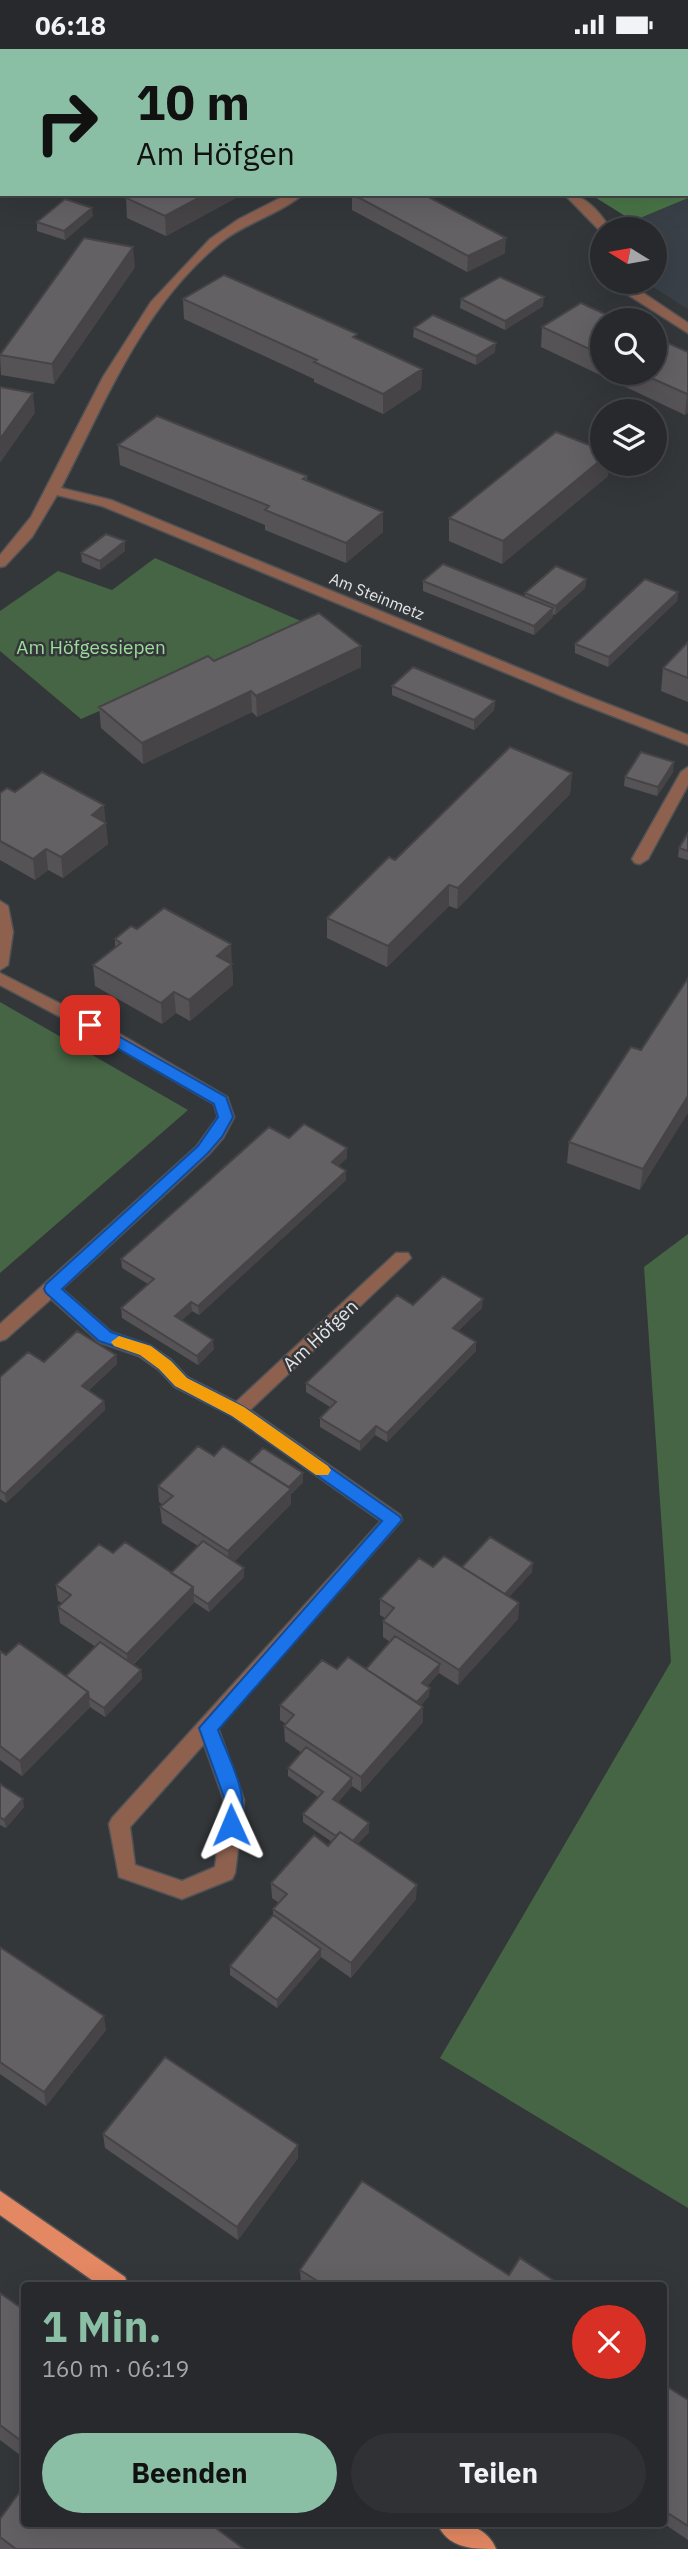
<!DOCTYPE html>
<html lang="de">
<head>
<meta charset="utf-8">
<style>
  :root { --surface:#27292c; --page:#2f3134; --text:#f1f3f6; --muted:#a4a6a9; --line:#434548; --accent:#8abfa5 }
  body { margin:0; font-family:"IBM Plex Sans",sans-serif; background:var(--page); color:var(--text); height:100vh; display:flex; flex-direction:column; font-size:26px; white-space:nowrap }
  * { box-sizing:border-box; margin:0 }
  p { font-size:23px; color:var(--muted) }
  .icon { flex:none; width:38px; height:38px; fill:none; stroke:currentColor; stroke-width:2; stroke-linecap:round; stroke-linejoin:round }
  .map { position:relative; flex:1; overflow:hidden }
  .drawer { position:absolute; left:21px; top:2233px; width:646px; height:245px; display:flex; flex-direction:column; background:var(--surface); border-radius:7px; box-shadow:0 7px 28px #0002,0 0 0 2px var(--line) }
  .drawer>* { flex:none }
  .banner { position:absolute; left:0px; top:0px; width:690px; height:147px; box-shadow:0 7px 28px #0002,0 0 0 2px var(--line); background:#8abfa5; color:#111; overflow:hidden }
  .needle { width:46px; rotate:281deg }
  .controls { position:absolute; left:590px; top:168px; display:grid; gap:14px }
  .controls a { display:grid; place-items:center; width:77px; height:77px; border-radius:50%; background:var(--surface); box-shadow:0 7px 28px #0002,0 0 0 2px var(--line); font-size:35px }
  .pin { position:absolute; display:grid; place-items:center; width:60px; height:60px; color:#fff; margin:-30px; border-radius:14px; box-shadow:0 4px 10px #0006 }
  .me { position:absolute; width:77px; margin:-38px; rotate:359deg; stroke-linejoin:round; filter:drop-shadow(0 0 5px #0008) }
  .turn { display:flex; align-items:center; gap:24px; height:147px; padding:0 21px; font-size:32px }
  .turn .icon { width:91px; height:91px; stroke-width:2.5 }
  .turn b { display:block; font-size:49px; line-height:60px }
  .round { display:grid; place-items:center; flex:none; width:74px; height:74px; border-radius:37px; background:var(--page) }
  .head { display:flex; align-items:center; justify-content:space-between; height:119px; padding:0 21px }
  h1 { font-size:42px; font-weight:700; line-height:52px; color:var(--accent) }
  .button { display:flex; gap:14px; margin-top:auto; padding:14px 21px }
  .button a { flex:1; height:80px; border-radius:42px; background:var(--accent); color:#111; font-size:28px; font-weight:700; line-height:80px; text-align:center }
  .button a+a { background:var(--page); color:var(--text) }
  .status { display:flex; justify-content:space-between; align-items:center; height:49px; padding:0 35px; background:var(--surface); direction:ltr }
  .status svg { height:19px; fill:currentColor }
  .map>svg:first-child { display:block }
</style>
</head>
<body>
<div class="status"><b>06:18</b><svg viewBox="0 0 49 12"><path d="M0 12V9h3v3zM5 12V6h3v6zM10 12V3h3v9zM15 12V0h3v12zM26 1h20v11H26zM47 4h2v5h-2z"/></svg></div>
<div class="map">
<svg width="688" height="2500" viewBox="0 0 688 2500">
  <rect width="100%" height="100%" fill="#34373a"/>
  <path fill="#394048" d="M688 149V260L645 233H654V180H634L633 172Z"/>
  <path fill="#456544" d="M155 509 303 573 81 670 0 602V562L58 522 112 541Z
    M0 953 188 1061 0 1224Z
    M688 1185V2159L440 2009 671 1613 644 1218Z"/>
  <path fill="#4a7548" d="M355 0H688V149L633 172 590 145H688V2Z"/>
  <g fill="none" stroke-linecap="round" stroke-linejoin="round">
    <g stroke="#505356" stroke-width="3">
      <path id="minor" d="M395 0H406L407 2H396Z
        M288 145H303C280 165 245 174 220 194 142 258 106 352 61 439L111 451 584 646 688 686V696L574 652 102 457 57 446 32 488 5 517 0 518V506L31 468 103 328 151 253 210 190 239 170Z
        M564 145C586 145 599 163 611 180L601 183Z
        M615 233H627L688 274V284L619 240Z
        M688 718V736L648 810 640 815 635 814 632 810 681 723Z
        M0 852 8 857 13 883 8 916 0 921Z
        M0 924 118 984 227 1048 234 1068 223 1089 209 1105 62 1240 111 1283 151 1297 171 1311 187 1328 236 1353 396 1204H408L411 1209 250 1361 400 1466 402 1471 218 1679 244 1751 235 1824 232 1830 182 1850 119 1828 109 1775 112 1769 381 1472 232 1367 175 1338 159 1321 139 1307 99 1293 51 1250 6 1290 0 1292V1275L197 1097 218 1068 214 1055 106 992 0 936ZM204 1695 224 1751 215 1818 182 1832 135 1816 130 1778Z"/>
    </g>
    <g stroke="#505356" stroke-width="3">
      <path id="major" d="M0 2142 125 2228 128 2236H99L0 2166Z
        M437 2474C461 2474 486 2475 496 2500 473 2500 448 2500 437 2474Z"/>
    </g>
    <use href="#minor" fill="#8e614f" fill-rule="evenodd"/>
    <use href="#major" fill="#e38862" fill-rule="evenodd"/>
  </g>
  <path fill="#565356" d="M0 0 2 2V36L0 35Z
    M225 0H296V2H227Z
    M133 145H243L166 187 127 169 126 149Z
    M352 145 505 204 467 223 352 161Z
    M93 167 65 191 37 182V173Z
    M135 218 54 335 1 326 0 305Z
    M183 250 357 290 422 320 421 340 383 365 314 333V330L184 270Z
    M461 250 543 257 505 281 460 259Z
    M602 271V324H654L688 303V363L685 366 541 298 542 278Z
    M414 279 495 303 476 316 413 288Z
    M118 396 307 427V432L383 463V483L346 514 265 481V476L120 416Z
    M608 427 502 515 449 492V469Z
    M125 492V502L100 521 82 513 81 504Z
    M586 530 585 539 555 566 553 565 552 569 534 586 423 542V532L525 548V544Z
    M678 543 677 552 608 618 575 604V595Z
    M688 593V653L661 642 663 619Z
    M214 612 361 618 257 668 252 663 143 715 101 679 99 658Z
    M392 637 495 652 494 661 474 681 392 646Z
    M673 723 657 747 624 737 625 728Z
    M572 724 570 745 457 860 449 857 387 918 327 889V869L395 811Z
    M15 743 105 773 108 795 63 829 48 821 35 831 0 811V744Z
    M688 784V811L678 808 679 799Z
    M137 880 232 916 233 936 190 972 176 964 162 975 95 937 93 916 115 898V890Z
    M688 929 640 1141 567 1114 569 1093 641 1001Z
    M289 1089 347 1099V1109L338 1117 346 1131 199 1266 192 1262 182 1271 214 1300 198 1316 122 1269 121 1259 148 1235 122 1219 121 1210Z
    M413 1256 482 1259 458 1282 476 1293V1302L387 1393 375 1386 360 1402 320 1378V1369L330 1358 306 1343V1334Z
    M116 1306 117 1315 88 1342 104 1352 105 1361 6 1454 0 1450V1328L44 1313Z
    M214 1407 303 1424V1433L291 1445V1455L234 1513 244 1528 209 1563 194 1553 133 1616 141 1621 142 1630 105 1668 90 1658 22 1727 0 1711V1602L6 1606 66 1627 96 1598 60 1574 58 1558 62 1554 58 1552 56 1536 113 1504 171 1524 198 1497 162 1474 160 1458 163 1456 159 1453 158 1437Z
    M433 1518 532 1523 509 1548 519 1554 518 1570 458 1636 439 1624 427 1637 429 1647 421 1656 423 1658V1673L361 1743 352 1737 338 1753 369 1774V1783L357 1795 416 1850 351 1929 321 1908 277 1959 230 1926V1917L273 1866V1860L279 1854 272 1849 271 1834 328 1797 332 1793 303 1773V1765L318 1748 288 1727V1719L302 1704 285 1692 284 1677 286 1675 280 1671V1656L337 1620H366L390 1593 383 1588V1572L385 1569 380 1566V1550Z
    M0 1735 24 1758 6 1779 0 1776Z
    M0 1898 106 1981 46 2057 0 2025Z
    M103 2085 298 2109 238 2191 105 2099Z
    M300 2221 509 2226 555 2236H305L301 2234Z
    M0 2244 24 2261V2409L0 2391Z
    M663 2335 688 2351V2491L663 2474Z
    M0 2470 244 2500H0Z"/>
  <path fill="#464446" d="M250 0H296V2H247Z
    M206 145H243L166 187 165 167Z
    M92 159 93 167 65 191 64 182Z
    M506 189 505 204 467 223 468 207Z
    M133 198 135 218 54 335 52 315Z
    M544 248 543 257 505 281V272Z
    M496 294 495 303 476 316V307Z
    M422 320 421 340 383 365V345Z
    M33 344 35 364 0 414V390Z
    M688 344V363L685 366 687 345Z
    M602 410V415H609L608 427 502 515 503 492Z
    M383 463V483L346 514V494Z
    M125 492V502L100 521V512Z
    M586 530 585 539 555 566 556 557Z
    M678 543 677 552 608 618 609 608Z
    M553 559 552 569 534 586V577Z
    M361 597V618L257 668 256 647Z
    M251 642 252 663 143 715 142 694Z
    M495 652 494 661 474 681V671Z
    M674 713 673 723 657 747 658 738Z
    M572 724 570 745 457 860 458 839Z
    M104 756 108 795 63 829 61 808 92 766Z
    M46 800 48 821 35 831 33 810Z
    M449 836V857L387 918 388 897Z
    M231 895 233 936 190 972 189 951 217 907Z
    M174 943 176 964 162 975 161 954Z
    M688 1047V1064L640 1141 643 1120Z
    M347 1099V1109L332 1123V1113Z
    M346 1122V1131L199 1266 198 1257Z
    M483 1250 482 1259 452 1288 453 1279Z
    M191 1253 192 1262 176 1277 175 1267Z
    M213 1291 214 1300 198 1316 197 1307Z
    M476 1293V1302L387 1393V1384Z
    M116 1306 117 1315 83 1346 82 1337Z
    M104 1352 105 1361 6 1454 5 1445Z
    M376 1377 375 1386 360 1402V1393Z
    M303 1424V1433L291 1445V1455L229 1518 228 1502Z
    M533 1514 532 1523 500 1558 501 1550Z
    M244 1519V1528L209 1563 208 1555Z
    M193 1538 194 1554 128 1620 127 1605Z
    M519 1554 518 1570 458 1636 459 1621Z
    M440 1615 439 1624 422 1643V1634Z
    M141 1621 142 1630 105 1668 104 1659Z
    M430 1639 429 1647 413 1666V1658Z
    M88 1643 90 1658 22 1727 20 1712Z
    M423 1658V1673L361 1743V1728Z
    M352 1729V1737L333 1759V1750Z
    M23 1750 24 1758 6 1779 4 1771Z
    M369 1774V1783L349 1805 350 1796Z
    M417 1836 416 1850 351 1929V1914Z
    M321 1900V1908L277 1959V1951Z
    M104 1967 106 1981 46 2057 44 2043Z
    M298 2096V2109L238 2191 237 2178Z"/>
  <path fill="#646164" stroke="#464446" stroke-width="2" d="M0 0H48L51 2H2V18L0 17Z
    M133 145H206L165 167 126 149Z
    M352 145H423L506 189 468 207Z
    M65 150 92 159 64 182 37 173Z
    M84 189 133 198 52 315 0 306Z
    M224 226 357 285 353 288 422 320 383 345 314 313 317 311 183 250Z
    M500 228 544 248 505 272 461 250Z
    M581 254 618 271H602V306L542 278Z
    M433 266 496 294 476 307 414 279Z
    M654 288 688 303V344L687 345 640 324H654Z
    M0 338 33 344 0 390Z
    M157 367 307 427 303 430 383 463 346 494 265 461 269 457 118 396Z
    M556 383 602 401V410L503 492 449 469Z
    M106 485 125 492 100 512 81 504Z
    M443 515 553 559 534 577 423 532Z
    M556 517 586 530 556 557 525 544Z
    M645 530 678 543 609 608 575 595Z
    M319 564 361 597 256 647 251 642 142 694 99 658 208 607 214 612Z
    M688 593V629L663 619Z
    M413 618 495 652 474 671 392 637Z
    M510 698 572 724 458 839 449 836 388 897 327 869 389 808 395 811Z
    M641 703 674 713 658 738 625 728Z
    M42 723 104 756 92 766 106 774 61 808 46 800 33 810 0 792V744L7 739 15 743Z
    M688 784V802L679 799Z
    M164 859 231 895 217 907 232 915 189 951 174 943 161 954 93 916 121 894 115 890 131 877 137 880Z
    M688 929V1047L643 1120 569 1093 631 998 641 1001Z
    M304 1075 347 1099 332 1113 346 1122 198 1257 191 1253 175 1267 213 1291 197 1307 121 1259 154 1230 121 1210 269 1078 289 1089Z
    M443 1227 483 1250 453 1279 476 1293 387 1384 376 1377 360 1393 320 1369 336 1353 306 1334 397 1246 413 1256Z
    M77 1282 116 1306 82 1337 104 1352 5 1445 0 1441V1328L28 1303 44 1313Z
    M198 1397 214 1407 223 1397 291 1440 228 1502 160 1458 173 1447 158 1437Z
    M263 1399 303 1424 289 1438 249 1413Z
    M490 1488 533 1514 505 1545 462 1518Z
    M203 1492 244 1519 208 1555 193 1545V1538L171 1524Z
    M125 1493 193 1538 127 1605 58 1558 71 1546 56 1536 99 1495 113 1504Z
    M444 1507 519 1554 459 1621 383 1572 394 1559 380 1550 419 1509 433 1518Z
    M395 1587 440 1615 422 1634 430 1639 417 1653 366 1620Z
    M100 1593 141 1621 104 1659 89 1649 88 1643 66 1627Z
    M19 1594 88 1643 20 1712 0 1697V1602L6 1606Z
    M348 1608 423 1658 361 1728 284 1677 294 1666 280 1656 322 1611 337 1620Z
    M306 1698 352 1729 333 1750 369 1774 353 1792 340 1783 336 1787 303 1765 323 1743 288 1719Z
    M0 1735 23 1750 4 1771 0 1768Z
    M340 1783 417 1836 351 1914 273 1860 287 1845 271 1834 314 1786 328 1797Z
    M273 1866 321 1900 277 1951 230 1917Z
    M0 1898 104 1967 44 2043 0 2013Z
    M165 2008 298 2096 237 2178 103 2085Z
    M362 2132 509 2226 520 2209 556 2233 554 2236H324L300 2221Z
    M0 2244 24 2261V2394L0 2376Z
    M663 2335 688 2351V2477L663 2461Z
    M24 2437V2474H209L244 2500H16L0 2488V2470Z"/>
  <path fill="#1a73e8" stroke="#114b97" stroke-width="2" d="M90 971 226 1048 233 1068 222 1088 208 1104 62 1240 111 1283 151 1297 171 1312 187 1329 244 1358 399 1467 402 1471 218 1681C229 1711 253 1750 238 1781L231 1784 225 1781 222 1776 225 1751 199 1679 382 1472 232 1367 175 1337 159 1320 140 1306 99 1292 46 1244 44 1240 46 1235 198 1097 218 1068 214 1055 84 980 82 976 84 973Z"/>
  <path fill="#f59e0b" d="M119 1287 151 1297 171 1312 187 1329 244 1358 328 1417 331 1421 328 1426H316L232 1367 175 1337 159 1320 140 1306 114 1297 111 1293Z"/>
  <g text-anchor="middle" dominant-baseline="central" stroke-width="5" stroke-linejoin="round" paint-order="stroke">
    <g font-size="16" fill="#e3e4e6" stroke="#34373a">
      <text transform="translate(377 547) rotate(22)">Am Steinmetz</text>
    </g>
    <g font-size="19" fill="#9cdd99" stroke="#34373a">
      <text x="91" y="598">Am Höfgessiepen</text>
    </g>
    <g font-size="19" fill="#e3e4e6" stroke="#34373a">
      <text transform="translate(320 1286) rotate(-43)">Am Höfgen</text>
    </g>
  </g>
</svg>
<div class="controls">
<a><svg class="needle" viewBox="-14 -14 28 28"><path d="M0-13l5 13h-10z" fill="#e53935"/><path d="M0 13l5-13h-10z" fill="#a4a6a9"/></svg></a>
<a><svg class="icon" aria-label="search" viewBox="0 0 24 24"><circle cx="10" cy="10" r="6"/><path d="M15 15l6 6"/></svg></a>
<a><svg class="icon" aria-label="layers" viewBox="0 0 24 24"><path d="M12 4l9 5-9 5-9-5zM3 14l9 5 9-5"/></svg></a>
</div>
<div class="pin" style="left:90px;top:976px;background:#d93025"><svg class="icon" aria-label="arrive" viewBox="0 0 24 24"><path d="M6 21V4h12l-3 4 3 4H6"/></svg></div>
<svg class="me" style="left:231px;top:1776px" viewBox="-20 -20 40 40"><path d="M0-17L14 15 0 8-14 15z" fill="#1a73e8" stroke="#fff" stroke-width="4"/></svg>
<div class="banner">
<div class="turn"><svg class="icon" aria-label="right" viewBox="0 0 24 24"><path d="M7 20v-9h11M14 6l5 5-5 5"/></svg><div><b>10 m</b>Am Höfgen</div></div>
</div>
<section class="drawer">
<div class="head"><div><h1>1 Min.</h1><p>160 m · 06:19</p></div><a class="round" style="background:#d93025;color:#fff"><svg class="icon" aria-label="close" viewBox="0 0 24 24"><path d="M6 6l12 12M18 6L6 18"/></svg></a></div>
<div class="button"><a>Beenden</a><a>Teilen</a></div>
</section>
</div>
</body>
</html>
